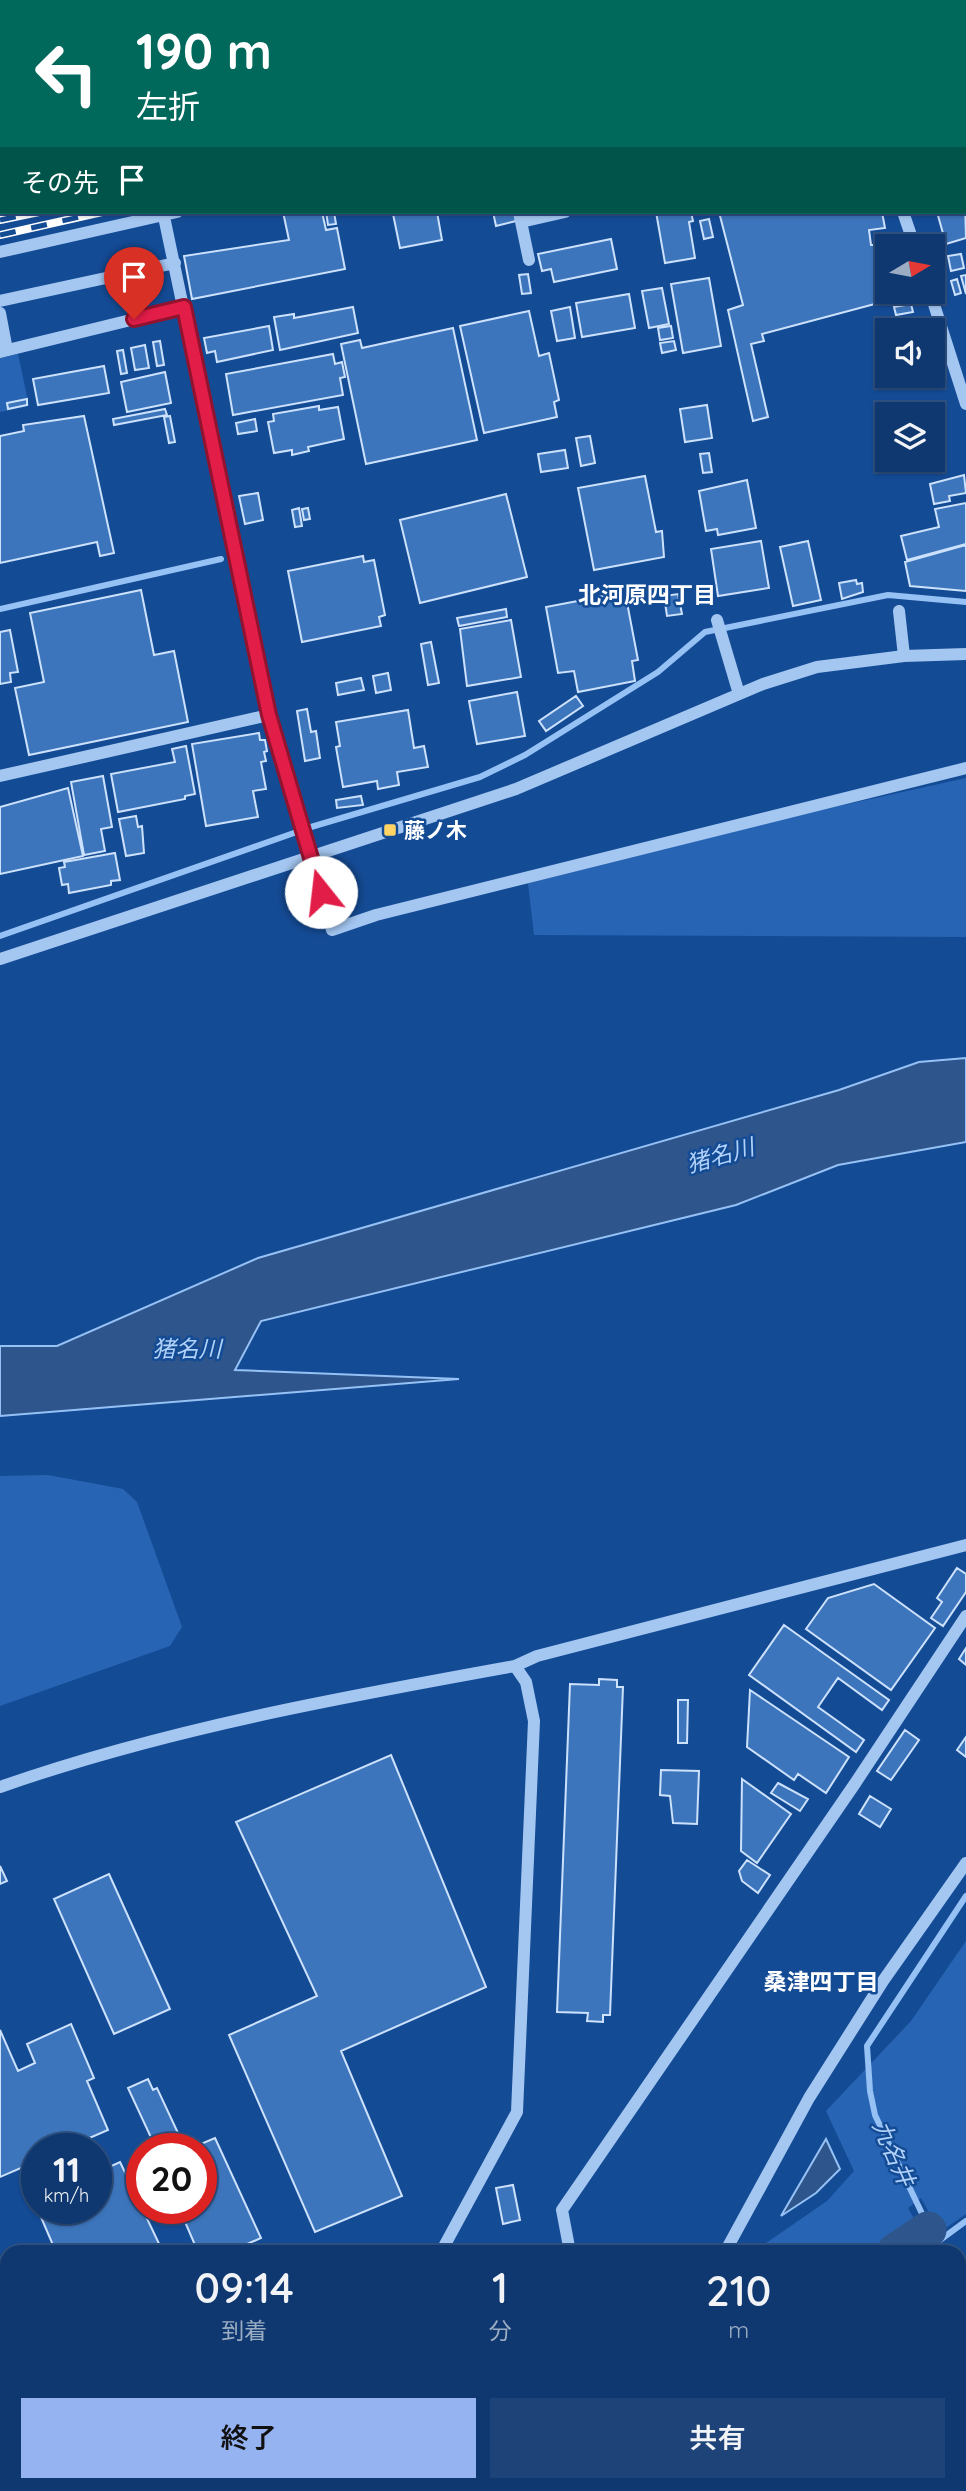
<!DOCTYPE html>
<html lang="ja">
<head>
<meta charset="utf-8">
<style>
  :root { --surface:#0f3870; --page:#1d4378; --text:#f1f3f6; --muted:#9bacc3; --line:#2f5283; --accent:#95b2f1 }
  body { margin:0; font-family:Quicksand,"Noto Sans JP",sans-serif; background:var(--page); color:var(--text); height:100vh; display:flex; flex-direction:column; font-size:26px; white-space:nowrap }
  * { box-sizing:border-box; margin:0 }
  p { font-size:23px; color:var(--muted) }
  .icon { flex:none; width:38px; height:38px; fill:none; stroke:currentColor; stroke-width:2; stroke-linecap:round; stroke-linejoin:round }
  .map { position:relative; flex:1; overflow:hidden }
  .details { position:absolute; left:0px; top:2245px; width:966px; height:247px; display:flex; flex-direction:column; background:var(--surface); border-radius:21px 21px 0 0; box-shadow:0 2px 5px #0004,0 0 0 2px var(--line) }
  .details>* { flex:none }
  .guide { position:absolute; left:0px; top:0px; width:966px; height:214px; box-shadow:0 2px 5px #0004,0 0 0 2px var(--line); background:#00695c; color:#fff; overflow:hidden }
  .needle { width:46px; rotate:80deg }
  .controls { position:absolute; left:875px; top:234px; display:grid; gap:14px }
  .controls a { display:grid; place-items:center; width:70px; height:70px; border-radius:0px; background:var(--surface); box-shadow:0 2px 5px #0004,0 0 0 2px var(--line); font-size:35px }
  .speed { position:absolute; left:21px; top:2133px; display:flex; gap:14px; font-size:35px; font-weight:700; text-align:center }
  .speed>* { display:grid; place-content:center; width:91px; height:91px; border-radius:50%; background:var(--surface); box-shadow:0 2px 5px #0004,0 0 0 2px var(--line); line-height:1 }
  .speed small { font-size:18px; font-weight:400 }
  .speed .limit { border:10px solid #d22; background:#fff; color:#111 }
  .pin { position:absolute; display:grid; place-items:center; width:60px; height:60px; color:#fff; margin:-72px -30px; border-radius:50% 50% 50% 0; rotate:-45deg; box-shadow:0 0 7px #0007 }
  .pin .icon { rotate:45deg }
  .me { position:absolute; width:77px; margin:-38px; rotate:344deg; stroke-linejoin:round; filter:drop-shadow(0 0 5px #0008) }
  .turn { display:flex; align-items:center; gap:24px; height:147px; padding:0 21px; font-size:32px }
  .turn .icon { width:91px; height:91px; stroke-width:2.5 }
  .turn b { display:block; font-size:49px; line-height:60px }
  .then { display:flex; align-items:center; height:66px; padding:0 21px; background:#0003; gap:14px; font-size:26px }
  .eta { display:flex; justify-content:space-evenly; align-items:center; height:119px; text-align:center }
  .eta b { font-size:42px; font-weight:600; line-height:49px }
  .action { display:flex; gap:14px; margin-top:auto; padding:14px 21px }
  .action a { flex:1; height:80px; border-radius:0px; background:var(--accent); color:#111; font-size:28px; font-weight:600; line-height:80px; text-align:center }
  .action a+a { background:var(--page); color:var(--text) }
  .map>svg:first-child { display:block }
</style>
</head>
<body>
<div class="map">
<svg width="966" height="2491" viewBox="0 0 966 2491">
  <rect width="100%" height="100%" fill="#144b95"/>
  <path fill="#2765b4" d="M18 354 29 406 0 412V358Z
    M966 778V937L534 935 527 875Z
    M48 1475 123 1489 137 1502 182 1627 170 1646 0 1706V1476Z
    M966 1941V2214L940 2232 921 2198 908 2208 919 2228 881 2252H753L827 2201 854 2171 826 2111 911 2021Z"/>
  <path fill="#2e568c" stroke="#96c1f5" stroke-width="2" d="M966 1058V1142L838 1165 736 1205 261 1321 235 1370 459 1379 0 1416V1346H57L258 1258 839 1090 919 1062Z
    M826 2139 840 2169 816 2193 781 2216Z"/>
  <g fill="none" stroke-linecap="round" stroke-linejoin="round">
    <path stroke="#96c1f5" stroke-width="6" d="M878 2 883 0
      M0 609 221 559
      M0 936 311 827 480 777 525 755 658 672 705 632 888 595 966 602
      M966 1896 867 2046 870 2091 875 2115 936 2243 966 2221
      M924 2252 936 2243
      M446 2491 450 2485
      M604 2491 610 2485"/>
    <path stroke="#2e568c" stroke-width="37" d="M895 2252 928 2230
      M574 2491 578 2485"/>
  </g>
  <path fill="#3d75bc" stroke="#cce1fc" stroke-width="2" d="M964 91H966V139L964 134Z
    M964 164 966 238 946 244 937 212H964Z
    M283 212H322L326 230 337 228 345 269 192 299 184 256 289 240Z
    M326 212H334L336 224 328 225Z
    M403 212H437L442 240 400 248 393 214Z
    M493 212H514L516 221 496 226Z
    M656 212H691L693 221 689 222 695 258 665 263Z
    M719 212H882L885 228 869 230 871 245H878L882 266H887V292H900L901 297 762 334 764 341 751 344 768 417 753 421 728 310 743 305Z
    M709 219 713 237 704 239 700 221Z
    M611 239 617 269 554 282 551 269 542 271 538 254Z
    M961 254 964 268 951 271 948 256Z
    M528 274 531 293 522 294 519 275Z
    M966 275V294L961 276Z
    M709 278 721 346 683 353 671 284Z
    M957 279 961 293 955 295 951 281Z
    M662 288 669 324 649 328 642 291Z
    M629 294 635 328 582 337 576 303Z
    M911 304 913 312 896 315 894 307Z
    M353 307 358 333 280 350 274 317 294 314V318Z
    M570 307 575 338 557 341 551 311Z
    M529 311 539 356 549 353 559 400 554 402 557 417 484 433 460 326Z
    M269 326 273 350 217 362 215 351 207 353 204 338Z
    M671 326 673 338 660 340 658 328Z
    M453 328 477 440 366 464 341 344 360 340 362 348Z
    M160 341 164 365 157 366 153 342Z
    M674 341 676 350 662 353 660 343Z
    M145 345 149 368 135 370 131 348Z
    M123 350 127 373 121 374 117 351Z
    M333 354 335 364 342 362 345 377 340 378 343 395 233 415 226 374Z
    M104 366 109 393 38 405 33 379Z
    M165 372 171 403 127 412 121 382Z
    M27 399V405L8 409 7 403Z
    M707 405 712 438 685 442 680 409Z
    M319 406V410L338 407 344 439 308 447 309 451 292 455V450L274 453 268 422 274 421 273 414Z
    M165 409 167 415 114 425 113 419Z
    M84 416 114 553 100 556 97 542 0 563V436L24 431 23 425Z
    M170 416 175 442 169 443 164 417Z
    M255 419 257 431 238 434 236 423Z
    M590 436 595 463 581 466 576 438Z
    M565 450 568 468 541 472 538 454Z
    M709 453 712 472 703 473 700 454Z
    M964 475 966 493 949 496 950 501 934 504 930 484Z
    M645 476 656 532 662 531 664 557 594 570 578 488Z
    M747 480 756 528 718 535 717 529 706 531 699 491Z
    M258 493 263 520 245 524 239 496Z
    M506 494 527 577 420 603 400 520Z
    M966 503V544L907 560 901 536 939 527 935 509Z
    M299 508 302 526 295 527 292 510Z
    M308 508 310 519 304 520 302 509Z
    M761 541 769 588 718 596 711 549Z
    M808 541 821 600 793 606 780 547Z
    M966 545V591L910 586 905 562Z
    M363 556 364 562 374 560 385 615 379 617 381 626 302 642 288 571Z
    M856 580 857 584 862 583 863 592 842 599 839 583Z
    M141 590 154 655 174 651 188 722 29 755 15 688 44 682 30 613Z
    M625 592 638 660 632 661 635 681 578 692 574 671 558 673 546 607Z
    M678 594 682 614 667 616 664 596Z
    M506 609 507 617 459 626 457 618Z
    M511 620 521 677 467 686 460 629Z
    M10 630 18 672 10 673 11 682 0 684V632Z
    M431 642 439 683 428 685 421 644Z
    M388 673 391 690 376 693 373 676Z
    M361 678 364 690 338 695 336 683Z
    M517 692 525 736 477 744 469 701Z
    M576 696 583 706 546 731 539 721Z
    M307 709 311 732 316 731 320 758 305 761 297 711Z
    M408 710 414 748 424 746 428 767 397 772 399 785 378 789 377 781 343 787 336 747 340 746 336 722Z
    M259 733 260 740H265L267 751 264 752 266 761 261 762 266 789 253 791 258 817 206 826 192 744Z
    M186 746 195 794 185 796V799L118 812 111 774 175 762 172 749Z
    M103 776 112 827 101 829 105 851 84 855 71 782Z
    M68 788 83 856 0 874V807Z
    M361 796 363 805 337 808 336 800Z
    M136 816 138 827 142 826 144 853 126 856 119 819Z
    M115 853 120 880 111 881V885L69 893 68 884 62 885 59 868 65 867 64 862Z
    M957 1568 966 1574V1592L943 1626 931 1618 942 1602 937 1598Z
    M874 1584 935 1628 891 1690 806 1629 828 1598Z
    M784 1625 889 1700 882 1710 838 1678 818 1707 864 1740 856 1752 749 1675Z
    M966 1648V1665L959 1659Z
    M599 1679 617 1680V1687H623L610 2015H603V2022L587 2021 588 2013 557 2012 570 1684 599 1685Z
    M750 1690 849 1757 826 1793 798 1774 794 1780 747 1747Z
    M678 1700H688L687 1743H678Z
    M905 1730 919 1740 891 1780 877 1771Z
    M966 1737V1757L957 1750Z
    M391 1755 486 1987 341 2051 402 2196 315 2232 229 2035 317 1996 236 1822Z
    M661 1770 699 1771 697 1824 673 1823 670 1796 660 1795Z
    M742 1779 791 1814 757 1863 741 1851Z
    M778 1783 808 1799 800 1811 771 1793Z
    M870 1796 891 1809 880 1827 859 1814Z
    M747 1860 770 1875 758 1893 742 1881 739 1871Z
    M0 1866 7 1881 0 1884Z
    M109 1874 170 2009 114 2034 54 1899Z
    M71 2024 94 2078 87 2081 108 2130 64 2149H37V2161L0 2177V2030L18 2071 35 2063 27 2044Z
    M148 2079 153 2090 157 2088 178 2133 154 2144 128 2088Z
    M215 2138 261 2238 229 2252H198L179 2208H201V2149H189Z
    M120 2162 163 2252H56L37 2208H96V2173Z
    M513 2185 520 2220 503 2224 496 2188Z
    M959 2446 966 2452V2480L962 2486 959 2484Z
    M468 2485H526L527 2486 522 2491H462Z
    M783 2485H818L820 2491H781Z"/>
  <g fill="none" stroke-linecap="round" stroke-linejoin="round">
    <path stroke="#a4c7f2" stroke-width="12" d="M97 0 98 2
      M135 0V2
      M368 0 369 2
      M674 0V2
      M571 2 576 0
      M964 21 966 20
      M0 80H2
      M0 167H2
      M163 212 269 715 332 930 376 915 966 768
      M519 212 529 260
      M903 212 915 247
      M521 222 565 212
      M0 252 177 212
      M930 292 966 404
      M0 301 175 263
      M0 313 7 350
      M0 352 184 307
      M899 611 904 656
      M717 620 739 694
      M0 776 269 715
      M0 959 516 789 763 684 817 667 904 656 966 654
      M0 1787C165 1729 343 1697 515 1666L537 1656 966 1545
      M441 2252 517 2112 534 1721 526 1682 515 1666
      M570 2252 562 2210 854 1785 966 1616
      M725 2252 809 2098 883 1981 966 1863
      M258 2485 260 2491
      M363 2485 365 2491
      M181 2491 195 2485
      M552 2491 553 2485"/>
    <g stroke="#fff" stroke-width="8">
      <path id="rail" d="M913 2 918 0
        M962 2 966 1
        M0 220 39 212
        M0 235 102 212"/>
    </g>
    <use href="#rail" stroke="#144b95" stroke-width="5" stroke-dasharray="16" stroke-linecap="butt"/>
  </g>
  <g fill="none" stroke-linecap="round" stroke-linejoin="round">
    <g stroke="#92132f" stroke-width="18">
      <path id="route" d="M134 319 184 307 269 715 321 892"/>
    </g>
    <use href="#route" stroke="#e11d48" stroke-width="12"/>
  </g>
  <rect fill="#ffd465" stroke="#144b95" stroke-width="2.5" x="383" y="823" width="14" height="14" rx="3.5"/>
  <g text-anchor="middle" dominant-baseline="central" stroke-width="5" stroke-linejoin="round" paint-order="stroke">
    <g font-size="21" font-weight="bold" fill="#fff" stroke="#144b95" text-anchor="start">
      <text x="404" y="830">藤ノ木</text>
    </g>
    <g font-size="23" font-weight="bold" fill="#fff" stroke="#144b95">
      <text x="647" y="594">北河原四丁目</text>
      <text x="821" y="1981">桑津四丁目</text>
    </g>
    <g font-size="23" font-style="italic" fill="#b0d1f9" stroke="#144b95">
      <text transform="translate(720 1155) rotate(-16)">猪名川</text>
      <text x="187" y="1348">猪名川</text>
      <text transform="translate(894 2153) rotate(66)">九名井</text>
    </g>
  </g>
</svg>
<div class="controls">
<a><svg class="needle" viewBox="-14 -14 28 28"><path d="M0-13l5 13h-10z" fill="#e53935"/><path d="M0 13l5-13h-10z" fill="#9bacc3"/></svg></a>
<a><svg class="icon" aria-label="sound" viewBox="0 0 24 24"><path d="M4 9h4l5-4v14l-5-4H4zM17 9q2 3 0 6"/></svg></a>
<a><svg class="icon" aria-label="layers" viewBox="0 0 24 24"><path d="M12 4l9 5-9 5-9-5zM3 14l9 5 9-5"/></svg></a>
</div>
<div class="speed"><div>11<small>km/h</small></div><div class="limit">20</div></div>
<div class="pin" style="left:134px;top:319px;background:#d93025"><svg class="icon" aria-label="arrive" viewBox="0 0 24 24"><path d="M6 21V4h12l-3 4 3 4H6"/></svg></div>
<svg class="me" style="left:321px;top:892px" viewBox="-20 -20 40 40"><circle r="19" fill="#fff"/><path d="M0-13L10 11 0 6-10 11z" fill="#e11d48"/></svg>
<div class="guide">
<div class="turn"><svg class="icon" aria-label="left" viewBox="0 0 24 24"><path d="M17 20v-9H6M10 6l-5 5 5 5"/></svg><div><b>190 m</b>左折</div></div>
<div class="then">その先<svg class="icon" aria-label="arrive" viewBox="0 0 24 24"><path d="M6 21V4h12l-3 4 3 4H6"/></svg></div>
</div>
<section class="details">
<div class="eta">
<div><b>09:14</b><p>到着</p></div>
<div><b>1</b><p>分</p></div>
<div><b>210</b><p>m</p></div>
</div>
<div class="action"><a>終了</a><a>共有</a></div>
</section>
</div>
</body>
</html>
